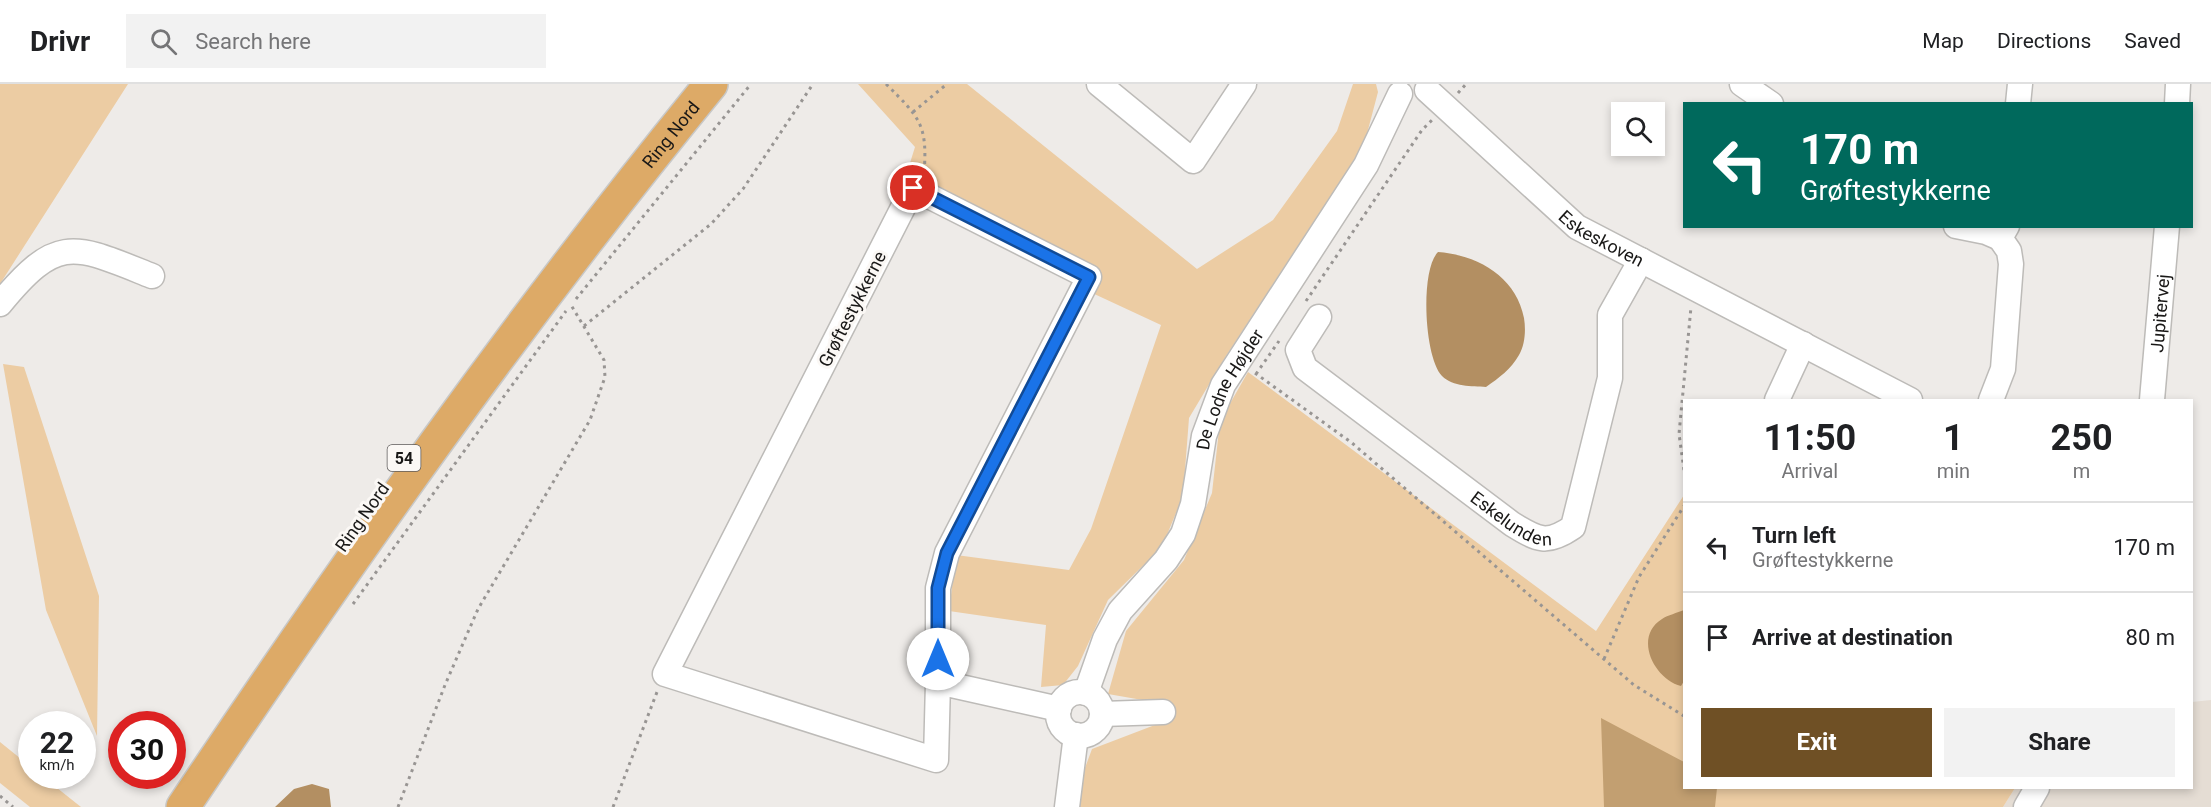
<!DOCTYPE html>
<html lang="en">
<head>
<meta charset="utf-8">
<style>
  :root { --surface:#fff; --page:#f2f2f2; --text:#202124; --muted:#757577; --line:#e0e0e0; --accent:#6f5025 }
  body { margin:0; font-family:Roboto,sans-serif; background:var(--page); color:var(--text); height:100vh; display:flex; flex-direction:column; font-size:22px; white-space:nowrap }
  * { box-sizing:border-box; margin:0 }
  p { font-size:20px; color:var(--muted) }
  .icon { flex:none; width:33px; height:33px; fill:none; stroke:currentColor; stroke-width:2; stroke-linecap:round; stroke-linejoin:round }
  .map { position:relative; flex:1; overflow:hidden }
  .details { position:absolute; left:1683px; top:315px; width:510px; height:390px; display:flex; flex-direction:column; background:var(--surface); border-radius:0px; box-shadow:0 3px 9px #0003 }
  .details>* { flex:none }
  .hud { position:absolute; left:1683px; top:18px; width:510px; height:126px; border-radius:0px; box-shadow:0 3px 9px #0003; background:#00695c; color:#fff; overflow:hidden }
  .fabs { position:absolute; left:1611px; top:18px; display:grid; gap:12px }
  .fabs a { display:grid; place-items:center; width:54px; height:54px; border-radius:0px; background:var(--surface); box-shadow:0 3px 9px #0003; font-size:30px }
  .speed { position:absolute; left:18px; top:627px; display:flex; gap:12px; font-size:30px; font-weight:700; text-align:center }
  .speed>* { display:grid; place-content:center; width:78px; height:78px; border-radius:50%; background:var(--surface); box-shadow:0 3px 9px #0003; line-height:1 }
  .speed small { font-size:15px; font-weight:400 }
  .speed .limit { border:9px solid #d22; background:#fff; color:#111 }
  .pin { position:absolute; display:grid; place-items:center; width:51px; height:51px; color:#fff; margin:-26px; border:3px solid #fff; border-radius:50%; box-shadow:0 2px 6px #0007 }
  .me { position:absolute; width:66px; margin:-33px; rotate:0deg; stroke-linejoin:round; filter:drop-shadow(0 0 4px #0008) }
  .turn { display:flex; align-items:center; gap:21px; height:126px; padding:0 18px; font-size:27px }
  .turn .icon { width:78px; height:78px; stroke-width:2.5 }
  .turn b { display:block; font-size:42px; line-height:51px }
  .eta { display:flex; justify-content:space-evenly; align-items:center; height:102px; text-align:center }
  .eta b { font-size:36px; font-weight:700; line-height:42px }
  .button { display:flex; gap:12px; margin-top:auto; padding:12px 18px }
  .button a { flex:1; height:69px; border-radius:0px; background:var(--accent); color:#fff; font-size:24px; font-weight:700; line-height:69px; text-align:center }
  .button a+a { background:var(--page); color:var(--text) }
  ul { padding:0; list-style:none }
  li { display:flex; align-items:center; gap:18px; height:90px; padding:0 18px; border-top:2px solid var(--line) }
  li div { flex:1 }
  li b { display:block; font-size:22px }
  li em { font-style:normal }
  header { display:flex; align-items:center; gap:36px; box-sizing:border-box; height:84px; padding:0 30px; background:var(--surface); border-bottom:2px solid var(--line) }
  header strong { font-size:28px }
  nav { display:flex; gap:33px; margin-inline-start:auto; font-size:21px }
  .search { width:420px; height:54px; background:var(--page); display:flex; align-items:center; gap:15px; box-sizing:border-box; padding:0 21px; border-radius:0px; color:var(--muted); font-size:22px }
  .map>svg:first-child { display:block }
</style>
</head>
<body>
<header>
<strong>Drivr</strong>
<div class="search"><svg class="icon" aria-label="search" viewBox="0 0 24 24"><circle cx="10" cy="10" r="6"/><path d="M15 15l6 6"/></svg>Search here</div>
<nav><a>Map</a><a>Directions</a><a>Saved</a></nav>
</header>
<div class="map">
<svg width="2211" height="723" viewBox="0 0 2211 723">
  <rect width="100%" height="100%" fill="#eeebe8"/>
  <path fill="#e5ddd4" d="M2211 616V723H2003L2015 704H2192V618Z"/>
  <path fill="#eccca3" d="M0 0H128L0 200Z
    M858 0H967L1197 185 1273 136 1337 47 1353 0H1376L1378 8 1364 61 1226 272 1189 334 1183 412 1162 463 1108 516 1078 582 1063 601 1041 603 1046 541 949 527 956 471 1069 486 1091 445 1161 241 1090 208 1096 191 905 95 915 63Z
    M3 280 24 283 99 512 97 652 46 526Z
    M1248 288 1596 547 1684 411V704H2015L2003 723H1080L1079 700 1092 665 1168 636 1171 621 1108 610 1126 547 1184 476 1212 409 1220 337Z
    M0 658 31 683 32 692H42L81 723H30L0 699Z"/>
  <path fill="#c29f71" d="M1601 634 1684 678V704H1717L1715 723H1604Z"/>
  <path fill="#b38f62" d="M1438 168C1478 171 1516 193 1524 234 1526 246 1525 261 1519 271 1511 285 1499 294 1486 303 1472 302 1453 303 1442 292 1424 273 1420 186 1438 168Z
    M1684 526V597L1681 602C1654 595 1633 553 1662 535 1668 531 1677 529 1684 526Z
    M312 700 329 705 331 723H275L294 705Z"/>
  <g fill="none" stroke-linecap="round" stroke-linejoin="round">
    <g stroke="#bdbbb8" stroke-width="27">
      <g id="minor">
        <path d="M1099 0 1193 77 1244 0"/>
        <path d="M1742 0 1771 20"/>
        <path id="s1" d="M1427 6 1577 143 1910 316"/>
        <path d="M2018 20 2020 0"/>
        <path d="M2177 20 2178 0"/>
        <path d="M1956 142 1986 148 2000 154"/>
        <path d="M0 220C58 149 74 161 152 192"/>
        <path id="s2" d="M1319 233 1298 266 1305 284 1512 440C1538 456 1547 461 1573 443L1610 294V231L1641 176"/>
        <path d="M1777 316 1803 260"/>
        <path d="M1991 316 2003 285 2011 180 2009 167 2000 154 2007 142"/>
        <path id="s3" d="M2152 316 2167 142"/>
        <path d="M938 598V504L947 469 1089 193 913 104 665 590 936 676 938 598 1059 625"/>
        <circle cx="1080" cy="630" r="22"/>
        <path id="s4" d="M1086 609 1105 555 1120 527 1166 476 1183 450 1193 420 1204 352 1223 301 1366 81 1400 10"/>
        <path d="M1102 630 1163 628"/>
        <path d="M1067 723 1076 651"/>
        <path d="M2026 723 2037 704"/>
      </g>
    </g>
    <g stroke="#c8c8c7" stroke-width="36">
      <g id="highway">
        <path id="s5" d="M183 723C349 475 522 231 711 0"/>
      </g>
    </g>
    <path stroke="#989593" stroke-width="3" stroke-dasharray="3 4.5" stroke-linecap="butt" d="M886 0C919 33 928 40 924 89
      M1458 9 1466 0
      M913 28 947 0
      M576 215 751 0
      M1306 217 1422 46 1433 35
      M584 242 711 140 743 105 813 0
      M1255 289 1352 359 1634 601 1684 632
      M1256 290 1279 257
      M1684 386 1679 350 1691 223
      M353 520 566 227
      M1604 575 1639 493 1684 422
      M0 712 13 723
      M398 723 445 601 478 525 590 336 605 293 604 276 571 221
      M613 723 657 608"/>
    <use href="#minor" stroke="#fff" stroke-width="24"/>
    <use href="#highway" stroke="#ddaa67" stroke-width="33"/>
  </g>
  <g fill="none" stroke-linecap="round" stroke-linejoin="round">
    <g stroke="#114b97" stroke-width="15">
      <path id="route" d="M913 104 1089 193 947 469 938 504V575"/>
    </g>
    <use href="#route" stroke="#1a73e8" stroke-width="10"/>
  </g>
  <g text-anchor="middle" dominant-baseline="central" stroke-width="6" stroke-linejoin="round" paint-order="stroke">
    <rect fill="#fbf8f5" stroke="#5d5b5a" stroke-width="1.5" x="387.5" y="361" width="33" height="26" rx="4.5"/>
    <g font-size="16" font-weight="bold" fill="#191817">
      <text x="404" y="374">54</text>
    </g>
    <g font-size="18" fill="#191817" stroke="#fbf8f5">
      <text stroke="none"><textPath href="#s5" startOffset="831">Ring Nord</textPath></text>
      <text stroke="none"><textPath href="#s1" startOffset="230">Eskeskoven</textPath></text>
      <text transform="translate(852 225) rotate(-63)">Grøftestykkerne</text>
      <text stroke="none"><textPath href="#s3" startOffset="87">Jupitervej</textPath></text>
      <text stroke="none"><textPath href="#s4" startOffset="342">De Lodne Højder</textPath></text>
      <text stroke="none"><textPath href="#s2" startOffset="315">Eskelunden</textPath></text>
      <text transform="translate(362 433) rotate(-55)">Ring Nord</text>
    </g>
  </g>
</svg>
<div class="fabs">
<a><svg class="icon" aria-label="search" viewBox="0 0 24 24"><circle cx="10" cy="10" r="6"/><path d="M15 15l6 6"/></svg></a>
</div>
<div class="speed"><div>22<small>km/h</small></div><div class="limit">30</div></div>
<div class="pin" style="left:913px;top:104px;background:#d93025"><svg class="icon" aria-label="arrive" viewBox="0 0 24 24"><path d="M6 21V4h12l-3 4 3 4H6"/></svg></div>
<svg class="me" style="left:938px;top:575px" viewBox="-20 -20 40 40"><circle r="19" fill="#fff"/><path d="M0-13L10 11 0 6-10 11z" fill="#1a73e8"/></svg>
<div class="hud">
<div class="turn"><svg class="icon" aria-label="left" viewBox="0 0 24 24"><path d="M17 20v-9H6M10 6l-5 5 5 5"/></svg><div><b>170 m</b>Grøftestykkerne</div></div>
</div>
<section class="details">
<div class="eta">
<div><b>11:50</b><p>Arrival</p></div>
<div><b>1</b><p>min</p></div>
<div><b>250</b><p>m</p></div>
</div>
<ul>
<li><svg class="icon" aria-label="left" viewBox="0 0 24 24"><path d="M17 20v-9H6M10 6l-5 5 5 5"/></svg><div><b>Turn left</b><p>Grøftestykkerne</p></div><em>170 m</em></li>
<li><svg class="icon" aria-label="arrive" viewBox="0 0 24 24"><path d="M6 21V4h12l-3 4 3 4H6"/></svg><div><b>Arrive at destination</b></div><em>80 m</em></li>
</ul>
<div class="button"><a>Exit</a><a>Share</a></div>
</section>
</div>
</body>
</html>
